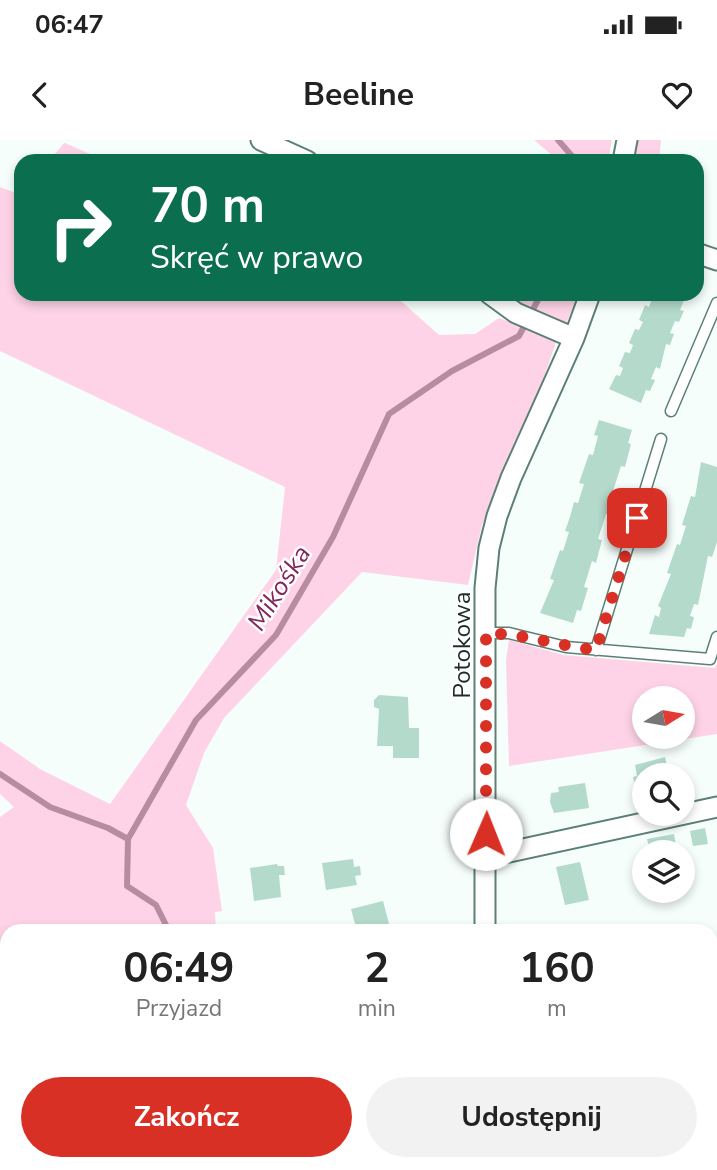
<!DOCTYPE html>
<html lang="pl">
<head>
<meta charset="utf-8">
<style>
  :root { --surface:#fff; --page:#f2f2f2; --text:#222; --muted:#767676; --accent:#d93025 }
  body { margin:0; font-family:"Nunito Sans",sans-serif; background:var(--page); color:var(--text); height:100vh; display:flex; flex-direction:column; font-size:26px; white-space:nowrap }
  * { box-sizing:border-box; margin:0 }
  p { font-size:23px; color:var(--muted) }
  .icon { flex:none; width:38px; height:38px; fill:none; stroke:currentColor; stroke-width:2; stroke-linecap:round; stroke-linejoin:round }
  .map { position:relative; flex:1; overflow:hidden }
  .sheet { position:absolute; left:0px; top:784px; width:718px; height:247px; display:flex; flex-direction:column; background:var(--surface); border-radius:21px 21px 0 0; box-shadow:0 4px 10px #0003 }
  .sheet>* { flex:none }
  .guide { position:absolute; left:14px; top:14px; width:690px; height:147px; border-radius:21px; box-shadow:0 4px 10px #0003; background:#0b6e4f; color:#fff; overflow:hidden }
  .needle { width:46px; rotate:79deg }
  .buttons { position:absolute; left:632px; top:546px; display:grid; gap:14px }
  .buttons a { display:grid; place-items:center; width:63px; height:63px; border-radius:50%; background:var(--surface); box-shadow:0 4px 10px #0003; font-size:35px }
  .pin { position:absolute; display:grid; place-items:center; width:60px; height:60px; color:#fff; margin:-30px; border-radius:14px; box-shadow:0 4px 10px #0006 }
  .me { position:absolute; width:77px; margin:-38px; rotate:1deg; stroke-linejoin:round; filter:drop-shadow(0 0 5px #0008) }
  .turn { display:flex; align-items:center; gap:24px; height:147px; padding:0 21px; font-size:32px }
  .turn .icon { width:91px; height:91px; stroke-width:2.5 }
  .turn b { display:block; font-size:49px; line-height:60px }
  .eta { display:flex; justify-content:space-evenly; align-items:center; height:119px; text-align:center }
  .eta b { font-size:42px; font-weight:700; line-height:49px }
  .primary-button { display:flex; gap:14px; margin-top:auto; padding:14px 21px }
  .primary-button a { flex:1; height:80px; border-radius:42px; background:var(--accent); color:#fff; font-size:28px; font-weight:700; line-height:80px; text-align:center }
  .primary-button a+a { background:var(--page); color:var(--text) }
  .status { display:flex; justify-content:space-between; align-items:center; height:49px; padding:0 35px; background:var(--surface); direction:ltr }
  .status svg { height:19px; fill:currentColor }
  header { display:flex; justify-content:space-between; align-items:center; height:91px; padding:0 21px; background:var(--surface); font-size:32px; font-weight:700 }
  .map>svg:first-child { display:block }
</style>
</head>
<body>
<div class="status"><b>06:47</b><svg viewBox="0 0 49 12"><path d="M0 12V9h3v3zM5 12V6h3v6zM10 12V3h3v9zM15 12V0h3v12zM26 1h20v11H26zM47 4h2v5h-2z"/></svg></div>
<header><svg class="icon" aria-label="back" viewBox="0 0 24 24"><path d="M15 5l-7 7 7 7"/></svg>Beeline<svg class="icon" aria-label="heart" viewBox="0 0 24 24"><path d="M12 20l-8-8c-3-5 5-10 8-4 3-6 11-1 8 4z"/></svg></header>
<div class="map">
<svg width="717" height="1030" viewBox="0 0 717 1030">
  <rect width="100%" height="100%" fill="#f6fefb"/>
  <path fill="#fed3e7" fill-rule="evenodd" d="M534 0H612L608 21H559Z
    M634 0H661L659 21H630Z
    M64 3H65L106 21H49Z
    M0 47 21 55V154H393L439 195 475 194 499 178 557 199 529 282 482 385 468 445 362 432 224 578 204 613 186 665 213 708 222 771 215 772 216 791H7V1024H241V1030H0V677L14 667 0 654V601L40 629 110 664 276 430 285 347 0 211Z
    M509 154H578L566 184 507 162Z
    M509 500 564 515 715 528 717 523V594L509 626 506 520ZM644 558H682V597H644Z
    M717 934V1024L705 1030H617V1024H710L711 937Z"/>
  <g fill="none" stroke-linecap="round" stroke-linejoin="round">
    <path stroke="#b78ca1" stroke-width="6" d="M558 0 572 16 573 21
      M0 634 50 667 108 688 128 699
      M169 791 156 765 127 746 128 699 196 580 276 495 333 397 389 274 452 231 519 196 541 154
      M185 1024V1030"/>
  </g>
  <path fill="#b4dacb" d="M650 154H691L689 159 685 158 680 170 684 171 679 182 675 181 670 193 674 194 670 205 666 204 660 229 656 227 651 239 655 240 650 251 646 250 641 263 609 249 616 235 620 236 623 228 619 226 625 212 630 213 633 205 629 203 635 189 639 190 643 182 639 180 645 165 649 167 652 159 648 157Z
    M599 280 632 290 628 303 631 304 625 327 621 326 613 351 617 353 610 375 606 374 598 399 602 400 596 423 592 421 584 447 588 448 581 471 577 470 573 483 540 473 554 440 550 439 560 410 563 411 569 392 565 391 570 377 574 362 578 363 584 344 579 343 589 314 593 315 598 296 594 295Z
    M701 322 717 327V402L712 417 708 416 698 465 694 464 690 476 694 477 691 489 687 488 684 497 649 494 655 475 659 477 661 468 658 466 671 434 667 433 677 404 680 405 686 386 682 385 691 356 695 357Z
    M379 555 408 557 409 588H419V618H393V606H377L379 569 374 567V560Z
    M665 617 669 635H644V653L637 654 633 637 637 636 635 625Z
    M585 643 589 668 554 673 550 662 551 653 559 652 558 647Z
    M705 688 708 704 693 706 690 691Z
    M674 694 677 712H644V709L649 708 647 699Z
    M353 719 354 727 360 726 361 735 355 736 357 745 326 750 322 723Z
    M580 722 589 760 565 765 556 727Z
    M277 724 278 726H284L285 735H279L281 757 254 761 250 728Z
    M383 761 391 791H357L351 769Z
    M343 1024H360L362 1030H325Z"/>
  <g fill="none" stroke-linecap="round" stroke-linejoin="round">
    <g stroke="#5c8073" stroke-width="13">
      <path id="service" d="M671 271 717 163
        M486 493H509L566 507 710 519 717 497
        M596 510 661 299
        M492 1024 494 1030"/>
    </g>
    <g stroke="#5c8073" stroke-width="23">
      <path id="minor" d="M261 0 307 21
        M623 21 627 0
        M696 113 717 120
        M490 154 516 173 574 198
        M486 717 717 667
        M485 791V448L489 408 497 376 511 338 574 198 590 154
        M710 925 717 922"/>
    </g>
    <g stroke="#5c8073" stroke-width="28">
      <path id="tertiary" d="M512 1024 513 1030
        M597 1030 598 1024"/>
    </g>
    <use href="#service" stroke="#fff" stroke-width="10"/>
    <use href="#minor" stroke="#fff" stroke-width="19"/>
    <use href="#tertiary" stroke="#fff" stroke-width="24"/>
  </g>
  <g fill="none" stroke-linecap="round" stroke-linejoin="round">
    <path stroke="#d93025" stroke-width="12" stroke-dasharray="0 21.6" d="M486 694V493C524 494 559 506 596 510L637 378"/>
  </g>
  <g text-anchor="middle" dominant-baseline="central" stroke-width="5" stroke-linejoin="round" paint-order="stroke">
    <g font-size="24" fill="#1e2d28" stroke="#fff">
      <text transform="translate(462 505) rotate(-90)">Potokowa</text>
    </g>
    <g font-size="26" font-style="italic" fill="#84255d" stroke="#fff">
      <text transform="translate(279 448) rotate(-58)">Mikośka</text>
    </g>
  </g>
</svg>
<div class="buttons">
<a><svg class="needle" viewBox="-14 -14 28 28"><path d="M0-13l5 13h-10z" fill="#e53935"/><path d="M0 13l5-13h-10z" fill="#767676"/></svg></a>
<a><svg class="icon" aria-label="search" viewBox="0 0 24 24"><circle cx="10" cy="10" r="6"/><path d="M15 15l6 6"/></svg></a>
<a><svg class="icon" aria-label="layers" viewBox="0 0 24 24"><path d="M12 4l9 5-9 5-9-5zM3 14l9 5 9-5"/></svg></a>
</div>
<div class="pin" style="left:637px;top:378px;background:#d93025"><svg class="icon" aria-label="arrive" viewBox="0 0 24 24"><path d="M6 21V4h12l-3 4 3 4H6"/></svg></div>
<svg class="me" style="left:486px;top:694px" viewBox="-20 -20 40 40"><circle r="19" fill="#fff"/><path d="M0-13L10 11 0 6-10 11z" fill="#d93025"/></svg>
<div class="guide">
<div class="turn"><svg class="icon" aria-label="right" viewBox="0 0 24 24"><path d="M7 20v-9h11M14 6l5 5-5 5"/></svg><div><b>70 m</b>Skręć w prawo</div></div>
</div>
<section class="sheet">
<div class="eta">
<div><b>06:49</b><p>Przyjazd</p></div>
<div><b>2</b><p>min</p></div>
<div><b>160</b><p>m</p></div>
</div>
<div class="primary-button"><a>Zakończ</a><a>Udostępnij</a></div>
</section>
</div>
</body>
</html>
